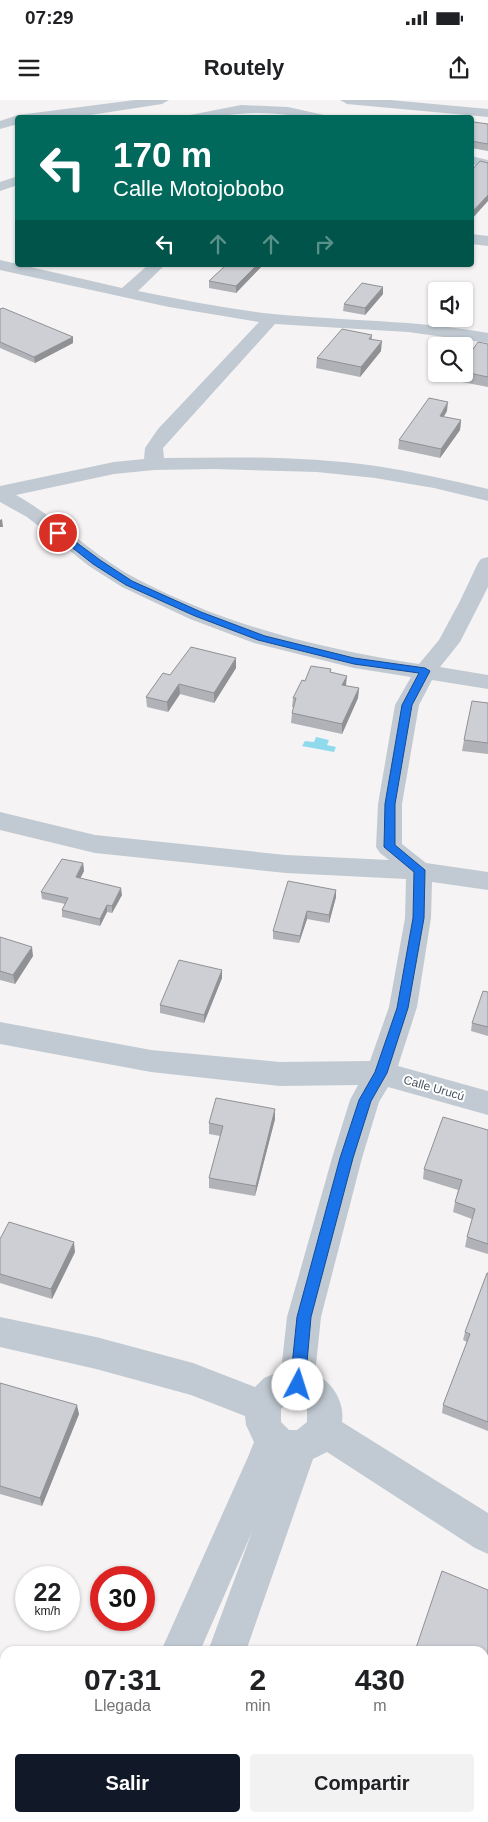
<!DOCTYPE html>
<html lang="es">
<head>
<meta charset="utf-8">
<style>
  :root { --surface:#fff; --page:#f2f2f2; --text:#202124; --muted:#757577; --accent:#111827 }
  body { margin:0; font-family:Helvetica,sans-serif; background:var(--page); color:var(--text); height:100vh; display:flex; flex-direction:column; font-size:19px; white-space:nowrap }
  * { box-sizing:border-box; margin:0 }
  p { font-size:16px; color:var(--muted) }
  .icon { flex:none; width:28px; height:28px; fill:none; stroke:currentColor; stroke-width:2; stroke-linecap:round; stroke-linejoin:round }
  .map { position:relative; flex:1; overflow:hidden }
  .panel { position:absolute; left:0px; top:1546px; width:489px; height:176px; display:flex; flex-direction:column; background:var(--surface); border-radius:15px 15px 0 0; box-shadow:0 1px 4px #0004 }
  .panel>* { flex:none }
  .guide { position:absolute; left:15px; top:15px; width:459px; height:152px; border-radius:5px; box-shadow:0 1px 4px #0004; background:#00695c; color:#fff; overflow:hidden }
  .controls { position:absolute; left:428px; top:182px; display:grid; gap:10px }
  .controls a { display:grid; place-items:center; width:45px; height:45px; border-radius:5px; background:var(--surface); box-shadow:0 1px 4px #0004; font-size:25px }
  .speed { position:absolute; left:15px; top:1466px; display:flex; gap:10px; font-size:25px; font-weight:700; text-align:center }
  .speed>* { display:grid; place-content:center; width:65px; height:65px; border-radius:50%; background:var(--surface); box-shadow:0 1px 4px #0004; line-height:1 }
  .speed small { font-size:12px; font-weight:400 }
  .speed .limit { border:8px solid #d22; background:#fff; color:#111 }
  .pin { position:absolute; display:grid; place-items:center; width:42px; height:42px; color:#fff; margin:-21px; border:2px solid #fff; border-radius:50%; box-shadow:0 1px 5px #0007 }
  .me { position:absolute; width:55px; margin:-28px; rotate:5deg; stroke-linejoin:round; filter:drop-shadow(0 0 4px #0008) }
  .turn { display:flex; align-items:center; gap:18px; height:105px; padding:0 15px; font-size:22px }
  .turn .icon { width:65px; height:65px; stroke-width:2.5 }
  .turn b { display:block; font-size:35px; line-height:42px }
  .lanes { display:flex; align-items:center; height:48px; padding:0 15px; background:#0003; justify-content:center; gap:25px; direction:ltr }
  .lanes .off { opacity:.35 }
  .eta { display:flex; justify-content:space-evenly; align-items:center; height:85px; text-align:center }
  .eta b { font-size:30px; font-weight:700; line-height:35px }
  .action { display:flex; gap:10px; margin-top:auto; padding:10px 15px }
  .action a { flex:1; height:58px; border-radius:5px; background:var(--accent); color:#fff; font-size:20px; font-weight:700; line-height:58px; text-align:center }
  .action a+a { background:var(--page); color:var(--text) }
  .status { display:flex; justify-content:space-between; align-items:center; height:35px; padding:0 25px; background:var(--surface); direction:ltr }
  .status svg { height:14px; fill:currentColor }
  header { display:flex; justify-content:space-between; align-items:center; height:65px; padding:0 15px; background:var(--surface); font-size:22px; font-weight:700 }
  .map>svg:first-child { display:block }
</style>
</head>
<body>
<div class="status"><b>07:29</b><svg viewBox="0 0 49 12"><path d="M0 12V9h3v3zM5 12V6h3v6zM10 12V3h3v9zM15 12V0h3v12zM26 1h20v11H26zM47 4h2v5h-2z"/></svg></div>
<header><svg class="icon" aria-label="menu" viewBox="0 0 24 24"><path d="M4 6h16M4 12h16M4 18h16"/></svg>Routely<svg class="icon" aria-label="share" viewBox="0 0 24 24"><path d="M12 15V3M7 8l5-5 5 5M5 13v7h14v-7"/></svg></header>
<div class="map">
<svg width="488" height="1722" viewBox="0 0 488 1722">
  <rect width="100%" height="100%" fill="#f5f3f3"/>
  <path fill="#90daee" d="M316 637 329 640 327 645 336 647 334 652 302 646 305 641 314 642Z"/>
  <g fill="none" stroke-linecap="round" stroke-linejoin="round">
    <path fill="#c1cad2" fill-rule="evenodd" d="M135 0H169L162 4 71 18H18V24L0 29V21L18 15Z
      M340 0H390L488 9V17L347 4Z
      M241 5 288 7 324 15 325 18C303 18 281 13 259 13 235 13 212 18 189 18L190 15Z
      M471 56 488 60V68L471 64Z
      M18 76V85L0 91V82Z
      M471 134 488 136V146L471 144Z
      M0 160 122 188 148 165H165L138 191C182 200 227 209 273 214 345 221 417 220 488 233V243L408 232 275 224 163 348 164 358C234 357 306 356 376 366 414 372 451 380 488 389V401L434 388 375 378 317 372 214 369 154 370 114 374 16 395C59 419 93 456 137 479 225 525 321 549 419 564L439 540 460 501 478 463 481 459 488 457V487L460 542 440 567 488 575V589L432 580 419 605 402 704V744L426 763 488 772V790L432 782 431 818 417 907 398 966 488 991V1015L388 987 379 1002 362 1058 321 1217 315 1274C333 1282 345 1303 342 1322L488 1413V1454L475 1448 327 1352 313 1359 246 1551H208L252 1432 200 1551H161L248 1357 254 1342 246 1325 245 1316 191 1295 96 1269 0 1247V1217L96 1237 193 1263 255 1287 264 1278 281 1271 287 1217 332 1058 350 1000 358 985 280 986 151 972 0 944V922L151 950 280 962 370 961 389 907 405 818 406 779 286 773 95 753 0 730V712L95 735 286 755 389 760 380 753 376 747 378 704 395 605 411 577 354 568 254 543 190 519 122 487 89 466 27 417 0 402V386L114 362 144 359 145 348 158 329 259 222 169 207 0 170ZM289 1301H299L307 1309V1322L297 1330H289L281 1322V1309Z
      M85 1718H127L125 1722H83Z
      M139 1718H181L179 1722H137Z"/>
  </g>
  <path fill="#b0b2b7" d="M488 24V51L471 48V25Z
    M226 165H263L236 193 209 188V181Z
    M299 165H315L313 167Z
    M383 194 365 215 343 211 344 204Z
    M0 209 73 237V243L35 263 0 248Z
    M372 235V239L381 251 360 277 316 268 317 258Z
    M488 244V287L457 281 458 274H464V262Z
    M447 311 443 317 461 320 460 330 440 358 398 349 399 340Z
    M236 568 214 603 180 594 168 612 147 607 146 597 170 575Z
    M331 572 346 585V586L359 588 358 598 342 634 291 623 292 613 294 607H292L293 598 305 581Z
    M488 603V654L462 651 464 640Z
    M83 763 84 771 80 778 122 795 112 813 107 812 100 826 62 817V810L65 804 42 799 41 792Z
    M336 790V797L329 823 307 819 299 843 273 839V831Z
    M0 837 33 856 15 884 0 880Z
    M222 878 204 923 160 913V905Z
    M488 892V936L471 931 472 923Z
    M275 1019 255 1096 209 1088V1078L220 1036 209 1034V1023Z
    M488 1030V1154L465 1147 467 1137 472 1119 453 1112 455 1102 458 1090 423 1079 424 1069Z
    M0 1139 75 1152 52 1199 0 1183Z
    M488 1173V1331L442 1313 443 1305 467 1242 463 1240 465 1232Z
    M0 1283 79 1314 42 1406 0 1394Z
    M484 1551 488 1620 485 1627 484 1626Z"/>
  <path fill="#909195" d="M488 95V101L471 120V113Z
    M257 165H263L236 193V186Z
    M383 187V194L365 215V208Z
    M73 237V243L35 263 34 257Z
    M382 241 381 251 360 277 361 267Z
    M448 302 447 311 439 325 440 316Z
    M461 320 460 330 440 358 441 349Z
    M2 419 3 427H0V420Z
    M236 558V568L214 603V593Z
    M347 576 346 585 342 594V585Z
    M179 584 180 594 168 612 167 602Z
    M359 588 358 598 342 634V624Z
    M83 763 84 771 77 785 76 777Z
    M121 788 122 795 112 813V806Z
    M336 790V797L329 823V815Z
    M107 805V812L100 826V819Z
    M307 811V819L299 843 300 836Z
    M32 847 33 856 15 884 13 875Z
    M222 870V878L204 923V915Z
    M275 1009V1019L255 1096 256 1086Z
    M74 1142 75 1152 52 1199 51 1189Z
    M77 1305 79 1314 42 1406 40 1398Z
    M12 1718H17L15 1722H10Z"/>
  <path fill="#cdcfd5" stroke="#909195" d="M474 22 488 24V44L471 41V25Z
    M480 61 488 63V95L471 113V71Z
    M226 165H257L236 186 209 181Z
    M362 183 383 187 365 208 344 204Z
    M3 208 73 237 34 257 0 242V209Z
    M342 229 372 235 369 239 382 241 361 267 317 258Z
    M478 242 488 244V277L464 272V262Z
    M429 298 448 302 440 316 461 320 441 349 399 340Z
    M191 547 236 558 214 593 179 584 167 602 146 597 163 573 170 575Z
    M311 566 331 569 330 572 347 576 342 585 359 588 342 624 292 613 296 598H293L302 580 305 581Z
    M472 601 488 603V643L464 640Z
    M62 759 83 763 76 777 121 788 112 806 107 805 100 819 62 810 68 798 41 792Z
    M288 781 336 790 329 815 307 811 300 836 273 831Z
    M0 837 32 847 13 875 0 871Z
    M179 860 222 870 204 915 160 905Z
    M483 891 488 892V927L472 923Z
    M216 998 275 1009 256 1086 209 1078 223 1026 209 1023Z
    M443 1017 488 1030V1144L467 1137 475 1109 455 1102 462 1080 424 1069Z
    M9 1122 74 1142 51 1189 0 1174V1139Z
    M487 1173H488V1322L443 1305 470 1234 465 1232Z
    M0 1283 77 1305 40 1398 0 1386Z
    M442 1471 488 1490V1621L484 1619V1551H415Z
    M5 1640V1718H12L10 1722H0V1651Z
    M350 1718H366L375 1722H349Z"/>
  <path fill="#1a73e8" stroke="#114b97" d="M55 431H61L100 460 132 481 201 512 265 536 354 558 425 568 430 571 412 605 395 704V745L425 770 424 818 408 908 387 973 371 1001 353 1058 311 1217 305 1285 303 1290 298 1292 292 1290 290 1285 297 1217 340 1058 359 1000 375 972 397 908 413 818 414 772 384 747 385 704 402 605 419 573 354 564 258 540 195 516 126 485 93 464 55 434Z"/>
  <g text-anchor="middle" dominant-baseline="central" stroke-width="4" stroke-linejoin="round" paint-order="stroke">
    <g font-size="12" fill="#4a5661" stroke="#fff">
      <text transform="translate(434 988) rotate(16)">Calle Urucú</text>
    </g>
  </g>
</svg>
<div class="controls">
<a><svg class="icon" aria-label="sound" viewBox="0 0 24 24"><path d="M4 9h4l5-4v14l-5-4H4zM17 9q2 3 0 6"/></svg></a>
<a><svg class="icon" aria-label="search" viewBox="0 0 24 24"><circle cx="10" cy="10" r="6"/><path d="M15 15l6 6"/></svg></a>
</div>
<div class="speed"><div>22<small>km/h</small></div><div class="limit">30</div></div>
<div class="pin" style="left:58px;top:433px;background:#d93025"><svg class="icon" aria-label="arrive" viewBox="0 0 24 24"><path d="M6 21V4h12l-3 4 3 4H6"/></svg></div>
<svg class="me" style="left:298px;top:1285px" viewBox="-20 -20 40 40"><circle r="19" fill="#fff"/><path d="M0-13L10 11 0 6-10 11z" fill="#1a73e8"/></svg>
<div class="guide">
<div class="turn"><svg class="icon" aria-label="left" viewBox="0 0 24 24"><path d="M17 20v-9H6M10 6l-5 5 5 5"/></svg><div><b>170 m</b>Calle Motojobobo</div></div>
<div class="lanes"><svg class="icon" aria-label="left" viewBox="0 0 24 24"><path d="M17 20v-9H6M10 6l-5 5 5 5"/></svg><svg class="icon off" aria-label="ahead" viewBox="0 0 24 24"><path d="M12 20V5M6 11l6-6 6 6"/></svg><svg class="icon off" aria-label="ahead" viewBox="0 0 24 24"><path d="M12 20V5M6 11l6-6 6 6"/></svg><svg class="icon off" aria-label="right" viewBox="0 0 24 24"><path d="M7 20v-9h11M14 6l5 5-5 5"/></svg></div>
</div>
<section class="panel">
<div class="eta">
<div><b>07:31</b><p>Llegada</p></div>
<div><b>2</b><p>min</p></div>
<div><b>430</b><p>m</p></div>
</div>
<div class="action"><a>Salir</a><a>Compartir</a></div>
</section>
</div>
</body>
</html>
